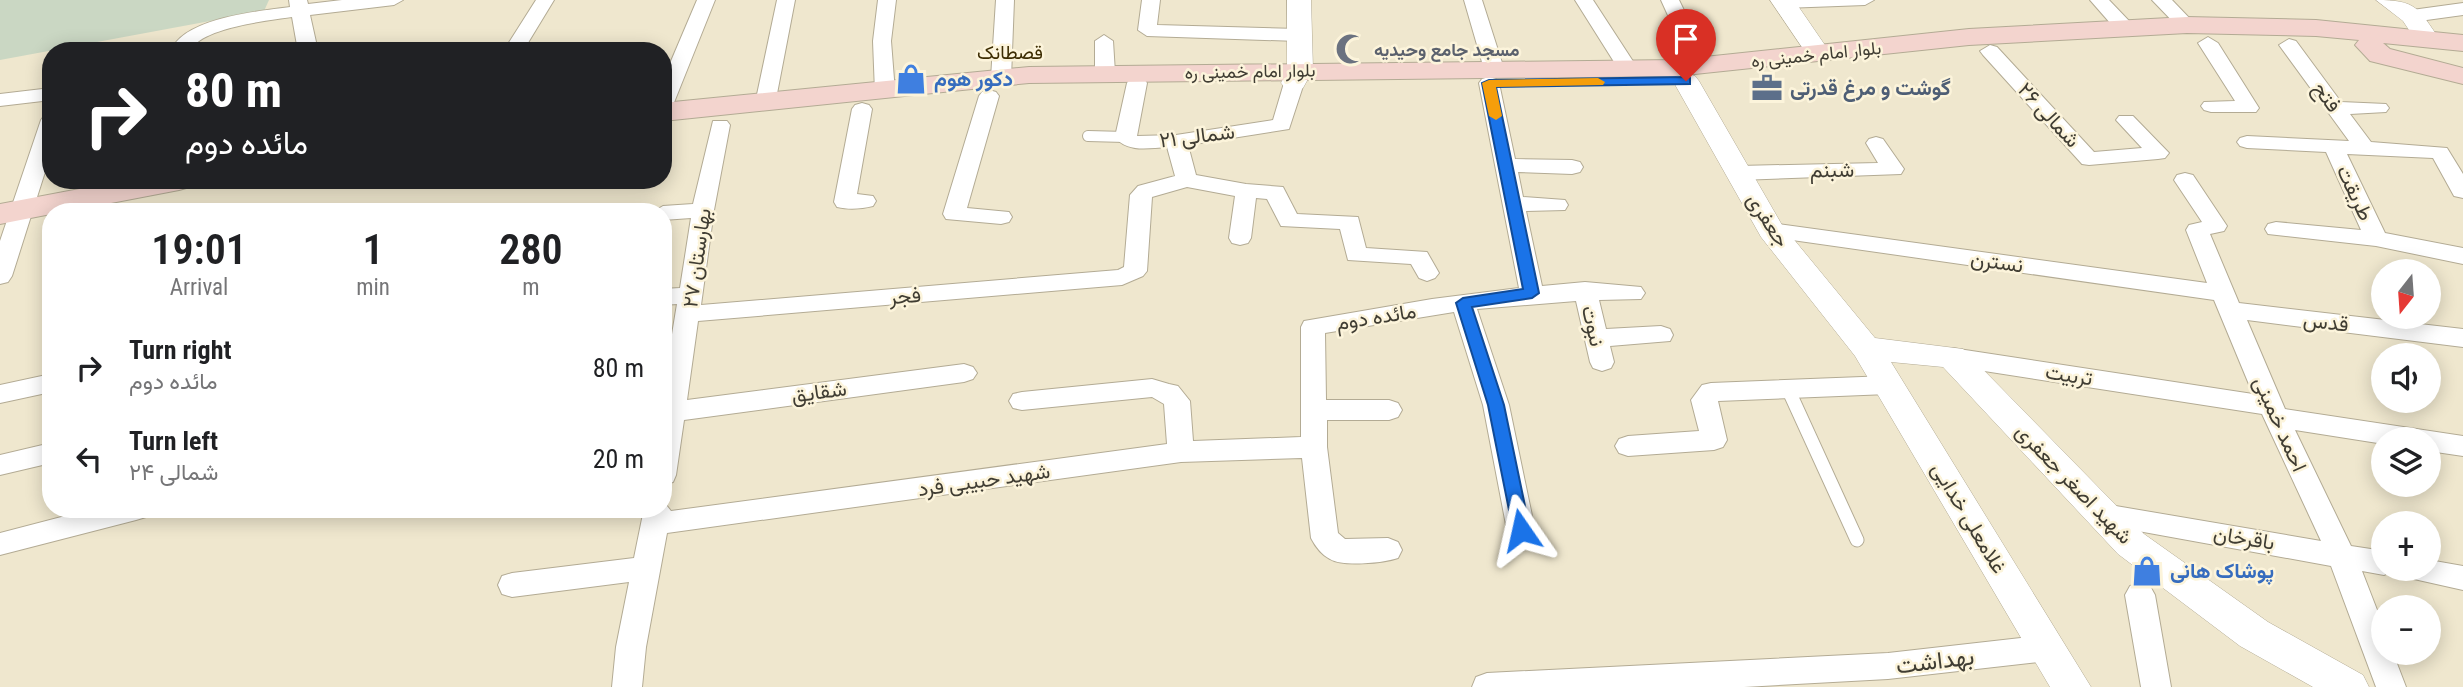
<!DOCTYPE html>
<html lang="en">
<head>
<meta charset="utf-8">
<style>
  :root { --surface:#fff; --page:#f6f6f6; --text:#202124; --muted:#757577 }
  body { margin:0; font-family:"Roboto Condensed",Vazirmatn,sans-serif; background:var(--page); color:var(--text); height:100vh; display:flex; flex-direction:column; font-size:26px; white-space:nowrap }
  * { box-sizing:border-box; margin:0 }
  p { font-size:23px; color:var(--muted) }
  .icon { flex:none; width:38px; height:38px; fill:none; stroke:currentColor; stroke-width:2; stroke-linecap:round; stroke-linejoin:round }
  .map { position:relative; flex:1; overflow:hidden }
  .sheet { position:absolute; left:42px; top:203px; width:630px; height:315px; display:flex; flex-direction:column; background:var(--surface); border-radius:28px; box-shadow:0 4px 18px #0003 }
  .sheet>* { flex:none }
  .top-card { position:absolute; left:42px; top:42px; width:630px; height:147px; border-radius:28px; box-shadow:0 4px 18px #0003; background:#202124; color:#fff; overflow:hidden }
  .needle { width:46px; rotate:197deg }
  .buttons { position:absolute; left:2371px; top:259px; display:grid; gap:14px }
  .buttons a { display:grid; place-items:center; width:70px; height:70px; border-radius:50%; background:var(--surface); box-shadow:0 4px 18px #0003; font-size:35px }
  .pin { position:absolute; display:grid; place-items:center; width:60px; height:60px; color:#fff; margin:-72px -30px; border-radius:50% 50% 50% 0; rotate:-45deg; box-shadow:0 0 7px #0007 }
  .pin .icon { rotate:45deg }
  .me { position:absolute; width:77px; margin:-38px; rotate:349deg; stroke-linejoin:round; filter:drop-shadow(0 0 5px #0008) }
  .turn { display:flex; align-items:center; gap:24px; height:147px; padding:0 28px; font-size:32px }
  .turn .icon { width:91px; height:91px; stroke-width:2.5 }
  .turn b { display:block; font-size:49px; line-height:60px }
  .eta { display:flex; justify-content:space-evenly; align-items:center; height:119px; text-align:center }
  .eta b { font-size:42px; font-weight:600; line-height:49px }
  ul { padding:0; list-style:none }
  li { display:flex; align-items:center; gap:21px; height:91px; padding:0 28px }
  li div { flex:1 }
  li b { display:block; font-size:26px }
  li em { font-style:normal }
  .map>svg:first-child { display:block }
</style>
</head>
<body>
<div class="map">
<svg width="2463" height="687" viewBox="0 0 2463 687">
  <rect width="100%" height="100%" fill="#efe7ce"/>
  <path fill="#cad7c3" d="M0 0H269L264 11 0 60Z"/>
  <g fill="none" stroke-linecap="round" stroke-linejoin="round">
    <g stroke="#b3ab94" stroke-width="12">
      <path id="service-far1" d="M1088 136 1125 137"/>
    </g>
    <g stroke="#b3ab94" stroke-width="15">
      <path id="service" d="M1788 389 1857 540"/>
    </g>
    <g stroke="#b3ab94" stroke-width="2">
      <path id="minor" d="M289 0H307L308 4 342 0H403L394 5 310 15 318 51H298L292 17C271 20 198 28 191 51H171C183 18 260 11 290 7Z
        M536 0H554L523 51H466L475 45 508 44Z
        M697 0H715L673 105 670 109 663 111V80Z
        M777 0H795L775 104 772 108H758L755 104Z
        M878 0H896L891 41 895 92 892 96H878L875 92 873 41Z
        M996 0H1014L1011 78 1001 84 991 78Z
        M1142 0H1160L1157 25 1298 29 1307 35 1298 41 1147 36 1138 30Z
        M1464 0H1482L1504 69 1501 73 1494 75 1484 69Z
        M1575 0H1593L1638 69 1635 73H1621Z
        M1661 0H1679L1711 66 1708 70 1701 72 1691 66Z
        M1777 0H1874L1865 5 1784 8 1778 7 1775 3Z
        M2090 0H2109L2132 24 2134 28 2132 32H2118Z
        M2152 0H2172L2196 25 2194 29H2180Z
        M2463 3V15L2412 22 2403 16 2412 10Z
        M1104 35 1113 41 1115 73 1105 79 1095 73V41Z
        M2208 37 2218 43 2259 108 2256 112H2211L2204 110 2201 106 2204 102 2235 101 2198 43Z
        M2289 39 2296 41 2341 102 2386 104 2389 108 2386 112 2350 114 2371 142 2447 148 2463 174V198L2454 196 2433 158 2347 154 2385 233 2463 248V264L2376 246 2268 234 2265 229 2268 224 2276 222 2361 230 2326 152 2247 148 2240 146 2237 142 2240 138 2247 136 2349 141 2279 45Z
        M1990 45 1997 47 2094 152 2142 148 2116 120 2119 116H2133L2169 153 2165 158 2158 159 2089 165 2082 164 1983 55 1980 51Z
        M1137 77 1144 79 1147 83 1137 136 1176 135 1273 120 1284 83 1287 79H1301L1304 83 1289 129 1188 145 1196 175 1246 184 1283 187 1297 214 1358 217 1366 248 1427 252 1439 273 1435 278 1427 281 1419 278 1411 264 1348 260 1340 229 1281 226 1267 199 1256 198 1251 238 1248 243 1240 245 1232 243 1229 238 1235 196 1187 187 1152 197 1147 271 1143 276 1122 285 698 321 687 400 964 364 973 367 977 373 973 379 964 382 684 420 676 475 673 482 663 485V389L677 304 663 305V289L680 288 691 218 663 220V212H653L663 206 693 204 713 121H727L730 125 714 210 701 305 1118 270 1124 267 1130 195 1138 186 1175 176 1167 147C1149 148 1127 153 1115 137L1127 83 1130 79Z
        M1489 77 1496 79 1499 83 1515 159 1572 160 1580 162 1583 167 1580 172 1572 174 1518 172 1523 197 1565 200 1568 205 1565 210 1526 211 1542 286 1585 282 1641 287 1645 293 1641 299 1599 300 1606 329 1661 326 1670 329 1673 335 1670 341 1610 346 1614 362 1611 368 1602 371 1593 368 1590 362 1576 301 1477 309 1509 405 1535 530 1531 538 1521 541 1511 538 1507 530 1483 405 1454 312 1325 333 1326 400H1389L1398 403 1402 410 1398 417 1389 420H1327V447L1338 533 1345 539 1388 538 1398 542 1402 550 1398 558C1384 563 1342 567 1330 559 1322 555 1315 546 1311 538L1302 458 1181 462 667 533 646 647 642 687H612L616 647 629 582 512 597 502 594 498 585 502 576 512 573 634 558 644 509H663V501L671 511 1167 444 1164 404 1152 397 1022 410 1013 408 1009 401 1013 394 1022 392 1152 379 1169 384 1178 386 1190 401 1193 441 1301 437V327L1304 321 1432 299 1519 288 1479 83 1482 79Z
        M51 88V100L0 106V94Z
        M989 90 996 92 999 96 967 208 1009 212 1012 217 1009 222 1001 224 946 219 943 214 979 96 982 92Z
        M862 103 869 105 872 109 857 194 873 196 876 201 873 206C861 209 849 210 837 207L834 202 852 109 855 105Z
        M51 114V153L12 276 8 282 0 284V241L41 120 44 116Z
        M1876 137 1883 139 1904 169 1901 174 1739 180 1731 178 1728 173 1731 168 1739 166 1878 163 1866 143 1869 139Z
        M2185 173 2193 175 2227 226 2224 231 2210 234 2239 303 2463 329V347L2247 320 2285 409 2463 436V456L2429 451V439H2384V444L2295 430 2351 546 2384 551V569H2395L2384 575 2362 571 2384 628V653H2393L2406 687H2376L2331 566 2094 523 2090 515 2094 507 2104 504 2321 541 2262 414 1952 366 1943 363 1940 357 1943 351 1952 348 2253 394 2214 300 1771 237 1763 235 1760 230 1763 225 1771 223 2207 283 2186 230 2189 225 2202 222 2174 180 2177 175Z
        M51 374V392L0 403V385Z
        M1888 376 1897 378 1901 385 1897 392 1888 394 1718 401 1727 440 1723 447 1714 450 1628 456 1619 453 1615 446 1619 439 1628 436 1699 431 1691 400 1702 385 1711 383Z
        M51 443V463L0 475V455Z
        M92 509H150L146 517 136 520 0 555V533Z
        M2429 560 2463 566V590L2405 577 2401 569H2429Z
        M2140 583 2150 586 2155 595 2171 687H2141L2125 595 2130 586Z
        M2047 635 2058 639 2062 648 2058 657 2047 661 1888 679 1744 687H1472L1476 677 1487 673 1888 653Z"/>
    </g>
    <g stroke="#b3ab94" stroke-width="1">
      <path id="tertiary" d="M1287 0H1311L1313 70 1303 88 1294 91 1285 88 1281 83 1287 70Z
        M1770 0H1794L1831 54 1828 59 1819 61 1810 59Z
        M2376 0C2417 0 2418 8 2440 40L2437 45 2428 47 2419 45 2403 21Z
        M1686 73 1695 76 1699 81 1782 225 1875 338 1963 349 2144 534 2268 622 2363 675 2369 687H2313L2240 646 2118 554 1943 367 1891 362 2091 687H2050L1855 356 1761 237 1673 81 1677 76Z"/>
    </g>
    <g stroke="#b3ab94" stroke-width="2">
      <path id="secondary" d="M2187 17 2316 20 2463 35V51L2383 43 2390 49 2463 68V84L2370 61 2355 45 2359 40 2316 36 2187 33 1969 45 1676 76 1029 83 663 121V103L1029 67 1676 60 1969 29Z
        M127 180H194L190 187 179 190 64 212H51V214L0 224V204Z"/>
    </g>
    <use href="#service-far1" stroke="#fff" stroke-width="10"/>
    <use href="#service" stroke="#fff" stroke-width="13"/>
    <use href="#minor" fill="#fff" fill-rule="evenodd"/>
    <use href="#tertiary" fill="#fff" fill-rule="evenodd"/>
    <use href="#secondary" fill="#f3d4ce" fill-rule="evenodd"/>
  </g>
  <path fill="#1a73e8" stroke="#114b97" stroke-width="2" d="M1686 77 1690 78V84L1496 87 1539 293 1532 298 1472 307 1504 405 1530 530 1527 535 1521 537 1514 535 1488 405 1456 303 1463 298 1523 289 1482 83 1489 80Z"/>
  <path fill="#f59e0b" d="M1598 78 1605 82 1603 85 1496 87 1502 116 1496 120 1489 116 1482 83 1489 80Z"/>
  <defs>
    <g id="mosque-bare" transform="scale(2.415)"><path d="M3.5-4.9A6 6 0 1 0 3.5 4.9A5 5 0 1 1 3.5-4.9Z" fill="#6b7280" stroke="#fcf4db" stroke-width="2.5" paint-order="stroke"/></g>
    <g id="shop-bare" transform="scale(2.415)"><path d="M-5-2.5h2.3a2.7 3.5 0 0 1 5.4 0H5L5.5 6h-11ZM-1.5-2.5h3a1.5 2.3 0 0 0-3 0Z" fill="#3f7fe0" stroke="#fcf4db" stroke-width="2.5" paint-order="stroke"/></g>
    <g id="office-bare" transform="scale(2.415)"><path d="M-6-3h4V-5.5h4V-3h4V5H-6ZM-1-4.5V-3h2v-1.5ZM-6 0V1H6V0Z" fill="#5c6f8a" stroke="#fcf4db" stroke-width="2.5" paint-order="stroke"/></g>
  </defs>
  <g fill-rule="evenodd">
    <use href="#mosque-bare" x="1351" y="49"/>
    <use href="#shop-bare" x="911" y="79"/>
    <use href="#office-bare" x="1767" y="88"/>
    <use href="#shop-bare" x="2147" y="571"/>
  </g>
  <g text-anchor="middle" dominant-baseline="central" stroke-width="5" stroke-linejoin="round" paint-order="stroke">
    <g font-size="18" font-weight="bold" fill="#5b616d" stroke="#fcf4db" text-anchor="start">
      <text x="1374" y="49">مسجد جامع وحیدیه</text>
    </g>
    <g font-size="18" fill="#403d33" stroke="#fcf4db">
      <text transform="translate(1816 54) rotate(-6)">بلوار امام خمینی ره</text>
      <text transform="translate(1250 71) rotate(-1)">بلوار امام خمینی ره</text>
    </g>
    <g font-size="19" fill="#3c2c02" stroke="#fcf4db">
      <text x="1010" y="52">قصطانک</text>
    </g>
    <g font-size="21" font-weight="bold" fill="#366cbe" stroke="#fcf4db" text-anchor="start">
      <text x="934" y="79">دکور هوم</text>
      <text x="2170" y="571">پوشاک هانی</text>
    </g>
    <g font-size="21" font-weight="bold" fill="#4e5e75" stroke="#fcf4db" text-anchor="start">
      <text x="1790" y="88">گوشت و مرغ قدرتی</text>
    </g>
    <g font-size="21" fill="#403d33" stroke="#fcf4db">
      <text transform="translate(2327 97) rotate(54)">فتح</text>
      <text transform="translate(2049 115) rotate(47)">۲۶ شمالی</text>
      <text transform="translate(1197 136) rotate(-7)">۲۱ شمالی</text>
      <text transform="translate(1832 170) rotate(-1)">شبنم</text>
      <text transform="translate(2355 193) rotate(65)">طریقت</text>
      <text transform="translate(1768 220) rotate(57)">جعفری</text>
      <text transform="translate(697 258) rotate(-82)">بهارستان ۲۷</text>
      <text transform="translate(1997 262) rotate(8)">نسترن</text>
      <text transform="translate(905 296) rotate(-5)">فجر</text>
      <text transform="translate(1376 317) rotate(-9)">مائده دوم</text>
      <text transform="translate(2326 322) rotate(7)">قدس</text>
      <text transform="translate(1593 326) rotate(77)">نبوت</text>
      <text transform="translate(2069 375) rotate(9)">تربیت</text>
      <text transform="translate(819 392) rotate(-8)">شقایق</text>
      <text transform="translate(2280 424) rotate(66)">احمد خمینی</text>
      <text transform="translate(984 480) rotate(-8)">شهید حبیبی فرد</text>
      <text transform="translate(2074 484) rotate(46)">شهید اصغر جعفری</text>
      <text transform="translate(1969 518) rotate(59)">غلامعلی خدایی</text>
      <text transform="translate(2244 538) rotate(9)">باقرخان</text>
    </g>
    <g font-size="24" fill="#403d33" stroke="#fcf4db">
      <text transform="translate(1935 661) rotate(-7)">بهداشت</text>
    </g>
  </g>
</svg>
<div class="buttons">
<a><svg class="needle" viewBox="-14 -14 28 28"><path d="M0-13l5 13h-10z" fill="#e53935"/><path d="M0 13l5-13h-10z" fill="#757577"/></svg></a>
<a><svg class="icon" aria-label="sound" viewBox="0 0 24 24"><path d="M4 9h4l5-4v14l-5-4H4zM17 9q2 3 0 6"/></svg></a>
<a><svg class="icon" aria-label="layers" viewBox="0 0 24 24"><path d="M12 4l9 5-9 5-9-5zM3 14l9 5 9-5"/></svg></a>
<a>+</a>
<a>−</a>
</div>
<div class="pin" style="left:1686px;top:81px;background:#d93025"><svg class="icon" aria-label="arrive" viewBox="0 0 24 24"><path d="M6 21V4h12l-3 4 3 4H6"/></svg></div>
<svg class="me" style="left:1521px;top:530px" viewBox="-20 -20 40 40"><path d="M0-17L14 15 0 8-14 15z" fill="#1a73e8" stroke="#fff" stroke-width="4"/></svg>
<div class="top-card">
<div class="turn"><svg class="icon" aria-label="right" viewBox="0 0 24 24"><path d="M7 20v-9h11M14 6l5 5-5 5"/></svg><div><b>80 m</b>مائده دوم</div></div>
</div>
<section class="sheet">
<div class="eta">
<div><b>19:01</b><p>Arrival</p></div>
<div><b>1</b><p>min</p></div>
<div><b>280</b><p>m</p></div>
</div>
<ul>
<li><svg class="icon" aria-label="right" viewBox="0 0 24 24"><path d="M7 20v-9h11M14 6l5 5-5 5"/></svg><div><b>Turn right</b><p>مائده دوم</p></div><em>80 m</em></li>
<li><svg class="icon" aria-label="left" viewBox="0 0 24 24"><path d="M17 20v-9H6M10 6l-5 5 5 5"/></svg><div><b>Turn left</b><p>۲۴ شمالی</p></div><em>20 m</em></li>
</ul>
</section>
</div>
</body>
</html>
